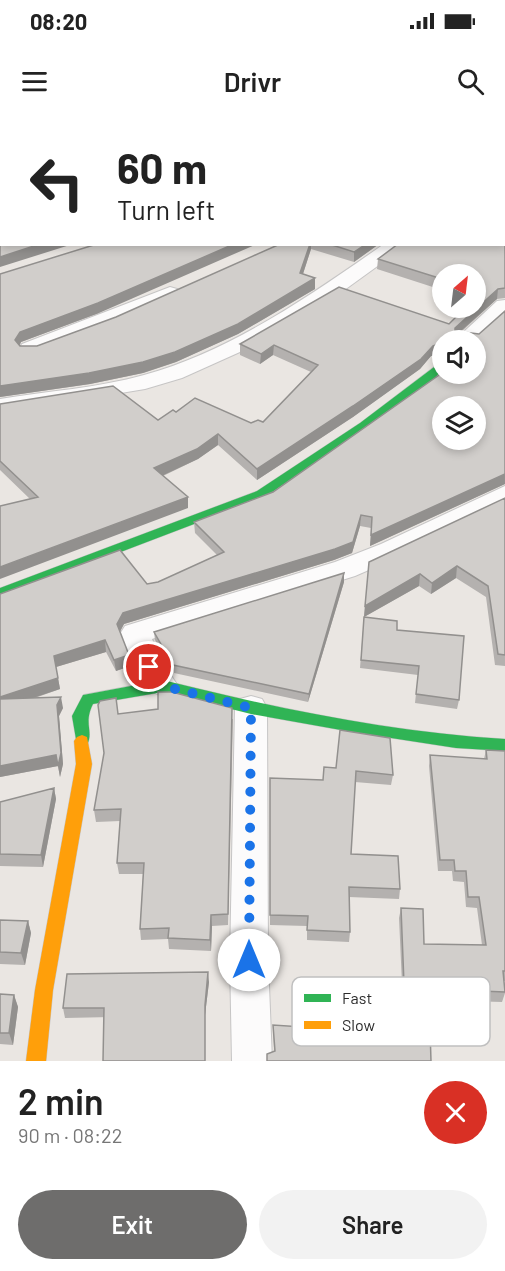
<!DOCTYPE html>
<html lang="en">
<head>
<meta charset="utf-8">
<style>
  :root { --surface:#fff; --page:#f2f2f2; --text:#222; --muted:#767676; --accent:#6e6d6c }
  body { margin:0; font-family:Barlow,sans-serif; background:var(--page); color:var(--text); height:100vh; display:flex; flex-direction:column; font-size:22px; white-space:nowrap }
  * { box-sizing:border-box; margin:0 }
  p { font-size:20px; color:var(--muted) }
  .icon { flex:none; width:33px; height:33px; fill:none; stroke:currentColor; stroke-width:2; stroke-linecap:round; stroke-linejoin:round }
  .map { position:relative; height:941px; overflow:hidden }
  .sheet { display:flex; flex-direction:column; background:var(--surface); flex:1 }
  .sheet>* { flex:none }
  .hud { position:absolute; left:0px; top:0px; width:506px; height:126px; box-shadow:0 3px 9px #0003; background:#fff; color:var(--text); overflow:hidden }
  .needle { width:39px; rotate:28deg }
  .controls { position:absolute; left:432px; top:144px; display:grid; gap:12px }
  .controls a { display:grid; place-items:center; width:54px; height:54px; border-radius:50%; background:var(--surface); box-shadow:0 3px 9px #0003; font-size:30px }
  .pin { position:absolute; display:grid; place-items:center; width:51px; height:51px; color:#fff; margin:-26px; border:3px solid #fff; border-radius:50%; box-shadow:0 2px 6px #0007 }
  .me { position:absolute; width:66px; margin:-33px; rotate:0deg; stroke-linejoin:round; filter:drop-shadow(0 0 4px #0008) }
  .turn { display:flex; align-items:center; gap:21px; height:126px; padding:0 18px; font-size:27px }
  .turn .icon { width:78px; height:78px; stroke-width:2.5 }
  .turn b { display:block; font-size:42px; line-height:51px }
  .round { display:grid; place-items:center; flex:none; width:63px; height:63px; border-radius:32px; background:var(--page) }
  .head { display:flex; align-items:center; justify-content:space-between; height:102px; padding:0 18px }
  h1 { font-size:36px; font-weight:600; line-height:45px }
  .action { display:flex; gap:12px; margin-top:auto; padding:12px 18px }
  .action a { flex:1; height:69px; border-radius:36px; background:var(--accent); color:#fff; font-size:24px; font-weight:600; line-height:69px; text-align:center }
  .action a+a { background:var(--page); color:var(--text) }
  .status { display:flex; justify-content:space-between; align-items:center; height:42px; padding:0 30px; background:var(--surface); direction:ltr }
  .status svg { height:16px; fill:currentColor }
  header { display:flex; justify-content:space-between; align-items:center; height:78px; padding:0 18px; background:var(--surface); font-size:27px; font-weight:600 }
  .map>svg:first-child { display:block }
</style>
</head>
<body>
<div class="status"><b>08:20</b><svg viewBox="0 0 49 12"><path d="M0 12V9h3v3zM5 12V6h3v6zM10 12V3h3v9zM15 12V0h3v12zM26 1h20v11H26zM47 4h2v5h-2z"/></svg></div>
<header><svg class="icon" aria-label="menu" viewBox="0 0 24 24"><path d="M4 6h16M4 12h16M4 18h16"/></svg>Drivr<svg class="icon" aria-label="search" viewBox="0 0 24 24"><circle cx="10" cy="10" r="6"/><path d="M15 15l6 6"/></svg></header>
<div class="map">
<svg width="505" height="941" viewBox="0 0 505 941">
  <rect width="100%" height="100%" fill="#eae6e2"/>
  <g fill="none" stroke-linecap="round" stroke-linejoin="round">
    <g stroke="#c6c5c5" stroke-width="2">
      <path id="street" d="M384 124H408L332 179 251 227 182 258 145 269 0 293V279C47 271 98 268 144 255 231 231 311 175 384 124Z
        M170 167 177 169 181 173 177 177 38 234H22L19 229 22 224Z
        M505 180V197L476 223V220H455L497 181Z
        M505 366V385L417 429 355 456 152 519 162 542 178 566 174 574C142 584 130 538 120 514L125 506 335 442 381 424Z
        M251 576 262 579 267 588 268 840 272 941H232L230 840 235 588 240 579Z"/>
    </g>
    <g stroke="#c6c5c5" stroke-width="1">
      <path id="fast" d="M442 241V250L434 259 368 307 265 377 0 478V468L257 371 360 303Z
        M163 560C275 588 390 612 505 619V631L456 628 352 612 251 594 163 572 93 584C83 604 94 611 87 625L82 627 77 625 72 596 83 575Z"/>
    </g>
    <g stroke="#c6c5c5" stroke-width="1">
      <path id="slow" d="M82 615 87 617 92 644 53 870 46 941H26L35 870 76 644 74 621 77 617Z"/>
    </g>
    <use href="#street" fill="#fcfbfb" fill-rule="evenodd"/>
    <use href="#fast" fill="#30b455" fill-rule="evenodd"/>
    <use href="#slow" fill="#ff9f0a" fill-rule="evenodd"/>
  </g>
  <path fill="#b4b1af" d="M0 0H505V178L497 179 461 212 479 214 505 191V364L370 426 371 408 360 406 352 433 334 440 124 504 120 512 129 535 130 546 116 551 106 532 56 547 60 569 35 578 63 588 59 596 63 644 60 657 58 646 0 657V474L147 464 158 462 217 435 195 413 194 402 273 372 476 254 442 220V235V234L431 236 420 249 353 297 257 360 218 325 198 339 163 356 188 388 30 379 0 350V284L158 300 176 292 251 303 263 302 311 252 273 235 260 244 240 235V224L449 204 476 188V154H442V170L377 149 378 139 504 124 2 2V23H0Z
    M280 124H379L354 142 311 129 303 154 315 169 238 214 176 242 143 253 90 264 0 277V154L99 193 21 222 20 225V226H37L116 197Z
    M505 378V546L495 545 486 477 456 458 431 474 419 466 364 497 369 442Z
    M344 453V462L308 582 174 553 155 520 154 512Z
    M364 497 397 510 459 580 457 589 415 583 418 555 360 548Z
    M118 594 233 599 228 805 212 806 211 831 169 829 168 819 141 820 140 809 143 754H119L117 743 120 701 96 702 94 690Z
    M486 630 505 631V861H504L505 873 502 882 434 880 435 909 432 919 274 931 273 905 376 912 378 872 379 862 402 864 399 798 401 788 424 824 482 825 477 788 466 787 464 762 453 761 452 751H438L429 646 430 635 484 639Z
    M324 647 393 655 391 665 355 662 351 734 400 769 399 779 349 777 350 812 349 822 307 820V806L270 805V658L323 660Z
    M54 668 56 679 43 747 0 746V682Z
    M0 800 28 801 31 813 25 845 0 844Z
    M209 862 205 895 65 898 63 888Z
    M0 874 14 875 18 887 13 925 0 924Z"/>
  <path fill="#92908e" d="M2 13V23H0V14Z
    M40 124H73L0 147V137Z
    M234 124H257L99 193 21 222 17 230 15 220 20 212Z
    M310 124H311V129L300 163V153Z
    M366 124H379L354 142V132Z
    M315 158V169L238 214 176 242 143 253 90 264 0 277V266Z
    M498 169 497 179 453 218 455 208Z
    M442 223V234L431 236 420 249 353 297 257 360V349L433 226Z
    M274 225 273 235 260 244 261 234Z
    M218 314V325L198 339 155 359 154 348Z
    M505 354V364L370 426 371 415Z
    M188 377V388L0 459V447Z
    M361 395 360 406 352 433 334 440 124 504 118 515 117 504 123 493Z
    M457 446 456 458 431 474 432 463Z
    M344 453V462L308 582 309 574Z
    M420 454 419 466 364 497 365 486Z
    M105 520 106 532 56 547 54 536Z
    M129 535 130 546 116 551 114 540Z
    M58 558 60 569 0 589V577Z
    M61 577 63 588 59 596 63 644 60 657 58 646 57 585Z
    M56 635 58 646 0 657V646Z
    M54 668 56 679 43 747 41 735Z
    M211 795 212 806 211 831 210 820Z
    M28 801 31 813 25 845 21 833Z
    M208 852 209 862 205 895V941V885Z
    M14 875 18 887 13 925 9 913Z"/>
  <path fill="#d1cecb" stroke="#92908e" stroke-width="1.5" fill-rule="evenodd" d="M0 0H505V38H504V2H2V13L0 14Z
    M0 26H2V80L1 64 0 65Z
    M504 43 505 48V168L498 169 455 208V211L479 214 505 191V354L371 415 372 397 361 395 353 422 335 429 123 493 117 504 129 535 114 540 105 520 54 536 58 558 0 577V474L120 430 147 464 158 462 224 432 194 402 273 372 442 253 476 254V220H442V223L433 226 421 239 353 286 257 349 218 314 197 329 154 348 188 377 0 447V386L38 377 0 341V284L113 266 158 300 173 290 176 292 195 278 251 303 258 300 263 302 318 245 274 225 261 234 240 224 339 167 449 204 465 188H476V176L480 171 476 169V154H442V159L378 139 398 124H504ZM442 286H476V320H442Z
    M0 80H2V124H40L0 137Z
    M97 124H234L98 183 20 212 15 220 20 226H37L116 197 280 124H310L300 153 315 158 238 204 175 232 143 242 89 253 0 266V154Z
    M329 124H366L354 132Z
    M505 378V535L498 534 488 466 457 446 432 463 420 454 365 486 369 442Z
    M344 453 309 574 173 545 154 512Z
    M364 497 397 501V510L464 516 459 580 416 574 419 546 361 540Z
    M158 572H172L232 588 228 794 211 795 210 820 168 818 169 808 140 809 144 743H117L121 689 94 690 104 633 98 585 100 581 116 578 118 594 158 589Z
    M61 577 57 585 61 633 58 646 56 635 0 646V579Z
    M340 610 390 618 393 655 356 651 351 734 398 736 400 769 349 767 350 812 307 810 308 796 270 795V658L323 660 324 647 336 648Z
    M486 630 505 631V851H503L505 872 433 869 435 909H430L431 941H267V934L275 931 273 905 378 912 379 862 404 864 401 788 423 789 424 824 486 825 479 777H468L466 751H455L454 740H440L430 635 487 639Z
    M54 668 41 735 0 734V682Z
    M0 800 28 801 21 833 0 832Z
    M208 852 205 885V941H103L104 888H63L67 854Z
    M0 874 14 875 9 913H0Z"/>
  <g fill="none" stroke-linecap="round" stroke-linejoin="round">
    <path stroke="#1a73e8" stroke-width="10" stroke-dasharray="0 18" d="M149 547 163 566 251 588 249 840"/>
  </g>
  <rect x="292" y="857" width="198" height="69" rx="9" fill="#fff" stroke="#c0c0c0" stroke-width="1.5"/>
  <rect x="304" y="874" width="27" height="8" fill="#30b455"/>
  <rect x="304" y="901" width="27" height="8" fill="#ff9f0a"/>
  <g font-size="16" fill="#2c2c2c">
    <text x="342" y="884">Fast</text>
    <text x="342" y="911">Slow</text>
  </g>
</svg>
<div class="controls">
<a><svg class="needle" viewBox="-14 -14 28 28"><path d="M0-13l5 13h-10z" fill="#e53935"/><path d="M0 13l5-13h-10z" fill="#767676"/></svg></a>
<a><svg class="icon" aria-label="sound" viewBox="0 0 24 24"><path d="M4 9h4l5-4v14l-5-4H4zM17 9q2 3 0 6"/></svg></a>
<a><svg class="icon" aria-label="layers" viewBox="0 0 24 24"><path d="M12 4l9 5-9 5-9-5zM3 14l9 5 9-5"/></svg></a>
</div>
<div class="pin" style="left:149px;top:547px;background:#d93025"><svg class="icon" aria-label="arrive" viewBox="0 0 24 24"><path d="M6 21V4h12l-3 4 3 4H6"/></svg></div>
<svg class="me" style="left:249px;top:840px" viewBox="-20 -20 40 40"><circle r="19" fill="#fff"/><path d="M0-13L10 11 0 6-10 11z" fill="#1a73e8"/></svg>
<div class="hud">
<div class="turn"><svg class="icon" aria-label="left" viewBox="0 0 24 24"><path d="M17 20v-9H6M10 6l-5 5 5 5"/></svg><div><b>60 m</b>Turn left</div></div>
</div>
</div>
<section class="sheet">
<div class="head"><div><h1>2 min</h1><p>90 m · 08:22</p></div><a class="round" style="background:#d93025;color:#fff"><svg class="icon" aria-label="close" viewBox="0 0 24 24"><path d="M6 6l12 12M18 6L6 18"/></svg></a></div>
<div class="action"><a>Exit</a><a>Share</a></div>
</section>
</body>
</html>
